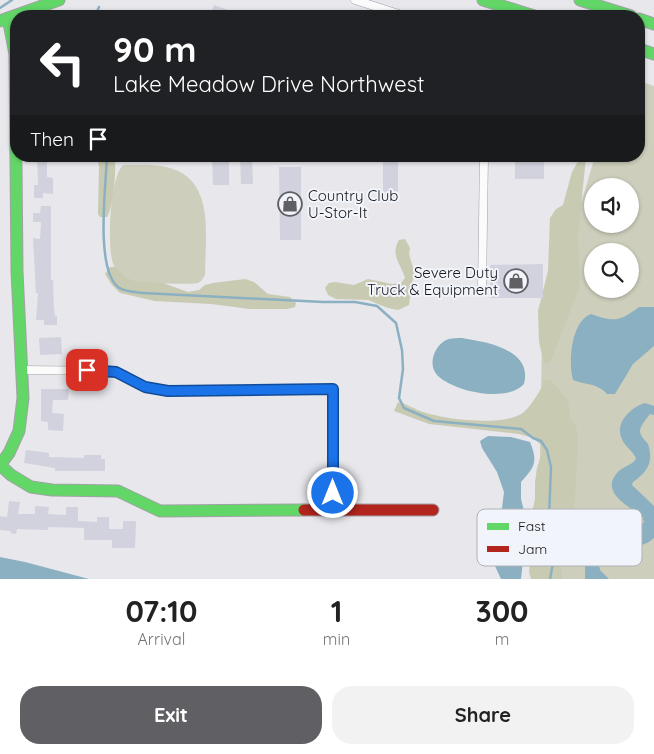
<!DOCTYPE html>
<html lang="en">
<head>
<meta charset="utf-8">
<style>
  :root { --surface:#fff; --page:#f2f2f2; --text:#222; --muted:#767676; --accent:#606064 }
  body { margin:0; font-family:Quicksand,sans-serif; background:var(--page); color:var(--text); height:100vh; display:flex; flex-direction:column; font-size:19px; white-space:nowrap }
  * { box-sizing:border-box; margin:0 }
  p { font-size:16px; color:var(--muted) }
  .icon { flex:none; width:28px; height:28px; fill:none; stroke:currentColor; stroke-width:2; stroke-linecap:round; stroke-linejoin:round }
  .map { position:relative; height:579px; overflow:hidden }
  .side { display:flex; flex-direction:column; background:var(--surface); flex:1 }
  .side>* { flex:none }
  .guide { position:absolute; left:10px; top:10px; width:635px; height:152px; border-radius:20px; box-shadow:0 1px 4px #0004; background:#202124; color:#fff; overflow:hidden }
  .fabs { position:absolute; left:584px; top:178px; display:grid; gap:10px }
  .fabs a { display:grid; place-items:center; width:55px; height:55px; border-radius:50%; background:var(--surface); box-shadow:0 1px 4px #0004; font-size:25px }
  .pin { position:absolute; display:grid; place-items:center; width:42px; height:42px; color:#fff; margin:-21px; border-radius:10px; box-shadow:0 2px 8px #0006 }
  .me { position:absolute; width:55px; margin:-28px; rotate:0deg; stroke-linejoin:round; filter:drop-shadow(0 0 4px #0008) }
  .turn { display:flex; align-items:center; gap:18px; height:105px; padding:0 20px; font-size:22px }
  .turn .icon { width:65px; height:65px; stroke-width:2.5 }
  .turn b { display:block; font-size:35px; line-height:42px }
  .then { display:flex; align-items:center; height:48px; padding:0 20px; background:#0003; gap:10px; font-size:19px }
  .eta { display:flex; justify-content:space-evenly; align-items:center; height:85px; text-align:center }
  .eta b { font-size:30px; font-weight:700; line-height:35px }
  .button { display:flex; gap:10px; margin-top:auto; padding:10px 20px }
  .button a { flex:1; height:58px; border-radius:20px; background:var(--accent); color:#fff; font-size:20px; font-weight:700; line-height:58px; text-align:center }
  .button a+a { background:var(--page); color:var(--text) }
  .map>svg:first-child { display:block }
</style>
</head>
<body>
<div class="map">
<svg width="654" height="579" viewBox="0 0 654 579">
  <rect width="100%" height="100%" fill="#e7e7ec"/>
  <path fill="#cdcebb" fill-rule="evenodd" d="M639 81 654 86V579H538L542 337 595 156H639ZM592 186H630V224H592ZM592 251H630V289H592Z
    M123 165C137 165 152 164 166 167 216 178 205 235 205 275 203 278 202 281 198 283 191 285 139 283 132 281 127 279 117 271 114 266 106 251 110 176 123 165Z"/>
  <path fill="#c9cab2" d="M97 156H115C116 171 114 205 107 217H100L98 214 99 167Z
    M581 156 586 158 578 234 580 286 550 363H544L539 342 538 311 548 271 550 218 556 209 563 205 572 172Z
    M405 239 410 248 409 254 414 271 409 305 398 310 388 308 368 300 336 299 328 295 325 288 329 283 335 282 354 285 368 279 392 284 401 283 405 278C401 264 390 255 399 240Z
    M110 267H115L127 278 134 281 163 283 188 292 199 290 205 285 213 283 245 279 254 282 268 294 290 297 296 303 295 307 287 309H250L211 304 155 301 120 293 112 285 105 274Z
    M544 380H549L555 385 568 400 570 418 576 426 578 439 575 501 566 527 561 536 559 548 562 579H531L529 572 531 553 529 527 535 499V482L537 468 542 452 540 444 533 438 519 434 429 424 394 411 398 402C407 404 414 409 423 412 446 420 500 426 521 414 529 410 543 388 544 380Z"/>
  <path fill="#8bb0c2" d="M639 307H654V346L633 364 615 394H607C598 383 585 385 573 380 568 363 571 321 591 314 614 322 619 322 639 307Z
    M462 338C486 342 533 349 524 384 507 403 455 392 438 376 427 366 434 346 446 340 451 338 457 338 462 338Z
    M645 403 654 406V415L650 414C647 418 640 426 640 431 640 436 645 440 648 444 654 463 647 472 633 482L632 485 654 506V538C640 552 608 546 599 565L600 570 609 579H585V558L590 549 600 544 633 533 644 522 642 516C628 506 597 491 620 470 625 466 632 465 636 459 634 452 628 449 624 443 612 425 629 408 645 403Z
    M488 436 511 437 530 442C538 462 535 467 521 482V499L527 523 521 579H501L495 566 504 492 497 472 482 448 480 441Z
    M0 557 25 562 89 579H0Z"/>
  <g fill="none" stroke-linecap="round" stroke-linejoin="round">
    <path stroke="#8bb0c2" stroke-width="2.5" d="M0 8 12 0
      M95 16 99 7
      M107 156C106 185 95 268 118 287 124 292 135 292 143 293L323 302H355L377 306 396 323 402 350 403 369 399 398 404 408 434 421 521 429 533 438 541 441 547 450 551 467 549 517 553 563 550 579"/>
  </g>
  <path fill="#d1d2dd" d="M214 5 231 11 229 16H210Z
    M37 156H47V177L53 178V194L43 193V198H34V185H38Z
    M212 156H229V185H213Z
    M240 156H252L253 184H241Z
    M383 156H398V203L383 202Z
    M515 156H544V179H515Z
    M279 167H301V240H280Z
    M41 206H51V280H53L54 309 55 316H57V325H44V320H36L38 293H36L33 238 40 239 41 222H33V213H40Z
    M543 264V298H490V265Z
    M61 337 62 354 40 355 39 338Z
    M41 389H69L68 400H53L52 413 64 414 63 431 48 430V422L41 421Z
    M26 450 49 453V457L84 458V455H101V459H105V471H55V468L24 463Z
    M9 501 20 502 18 514H35V506L49 507 48 514 66 515V507H78V521L97 522V517H109V529H123V521H136L135 548H112V540H84V528L48 527V530L17 529 16 534 10 533 11 531 0 530V516L7 517Z"/>
  <g fill="none" stroke-linecap="round" stroke-linejoin="round">
    <g stroke="#a1a2a5" stroke-width="9">
      <path id="street" d="M355 0 405 16
        M482 290 484 156
        M22 370 112 371 125 375 145 387 168 391 333 389V510"/>
    </g>
    <g stroke="#a1a2a5" stroke-width="13">
      <path id="fast" d="M483 0 534 16
        M580 0 631 16
        M639 19 654 24
        M0 21 59 0
        M639 49 654 54
        M0 465 9 453 19 431 23 398 17 271 15 54 8 18
        M0 465 11 475 31 487 52 490 118 491 160 511 304 510"/>
    </g>
    <g stroke="#a1a2a5" stroke-width="13">
      <path id="jam" d="M304 510H433"/>
    </g>
    <use href="#street" stroke="#fbfbfc" stroke-width="8"/>
    <use href="#fast" stroke="#63d668" stroke-width="11"/>
    <use href="#jam" stroke="#b3261e" stroke-width="11"/>
  </g>
  <g fill="none" stroke-linecap="round" stroke-linejoin="round">
    <g stroke="#114b97" stroke-width="12">
      <path id="route" d="M87 370 116 372 145 387 168 391 333 389V493"/>
    </g>
    <use href="#route" stroke="#1a73e8" stroke-width="9"/>
  </g>
  <defs>
    <g id="shop-ring" transform="scale(1.25)"><circle r="9.5" fill="#f2f4fc" stroke="#606064" stroke-width="1.5"/><path d="M-5-2.5h2.3a2.7 3.5 0 0 1 5.4 0H5L5.5 6h-11ZM-1.5-2.5h3a1.5 2.3 0 0 0-3 0Z" fill="#606064"/></g>
  </defs>
  <g fill-rule="evenodd">
    <use href="#shop-ring" x="290" y="204"/>
    <use href="#shop-ring" x="516" y="281"/>
  </g>
  <g text-anchor="middle" dominant-baseline="central" stroke-width="4" stroke-linejoin="round" paint-order="stroke">
    <g font-size="15" fill="#17171a" stroke="#f2f4fc" text-anchor="start">
      <text x="308" y="195">Country Club<tspan x="308" dy="17">U-Stor-It</tspan></text>
      <text x="498" y="272" text-anchor="end">Severe Duty<tspan x="498" dy="17">Truck &amp; Equipment</tspan></text>
    </g>
  </g>
  <rect x="477" y="509" width="165" height="57" rx="8" fill="#f2f4fc" stroke="#b0b2b8" stroke-width="1"/>
  <rect x="487" y="523" width="22" height="7" fill="#63d668"/>
  <rect x="487" y="546" width="22" height="6" fill="#b3261e"/>
  <g font-size="14" fill="#17171a">
    <text x="518" y="531">Fast</text>
    <text x="518" y="554">Jam</text>
  </g>
</svg>
<div class="fabs">
<a><svg class="icon" aria-label="sound" viewBox="0 0 24 24"><path d="M4 9h4l5-4v14l-5-4H4zM17 9q2 3 0 6"/></svg></a>
<a><svg class="icon" aria-label="search" viewBox="0 0 24 24"><circle cx="10" cy="10" r="6"/><path d="M15 15l6 6"/></svg></a>
</div>
<div class="pin" style="left:87px;top:370px;background:#d93025"><svg class="icon" aria-label="arrive" viewBox="0 0 24 24"><path d="M6 21V4h12l-3 4 3 4H6"/></svg></div>
<svg class="me" style="left:333px;top:493px" viewBox="-20 -20 40 40"><circle r="17" fill="#1a73e8" stroke="#fff" stroke-width="3"/><path d="M0-11L8 9 0 5-8 9z" fill="#fff"/></svg>
<div class="guide">
<div class="turn"><svg class="icon" aria-label="left" viewBox="0 0 24 24"><path d="M17 20v-9H6M10 6l-5 5 5 5"/></svg><div><b>90 m</b>Lake Meadow Drive Northwest</div></div>
<div class="then">Then<svg class="icon" aria-label="arrive" viewBox="0 0 24 24"><path d="M6 21V4h12l-3 4 3 4H6"/></svg></div>
</div>
</div>
<section class="side">
<div class="eta">
<div><b>07:10</b><p>Arrival</p></div>
<div><b>1</b><p>min</p></div>
<div><b>300</b><p>m</p></div>
</div>
<div class="button"><a>Exit</a><a>Share</a></div>
</section>
</body>
</html>
